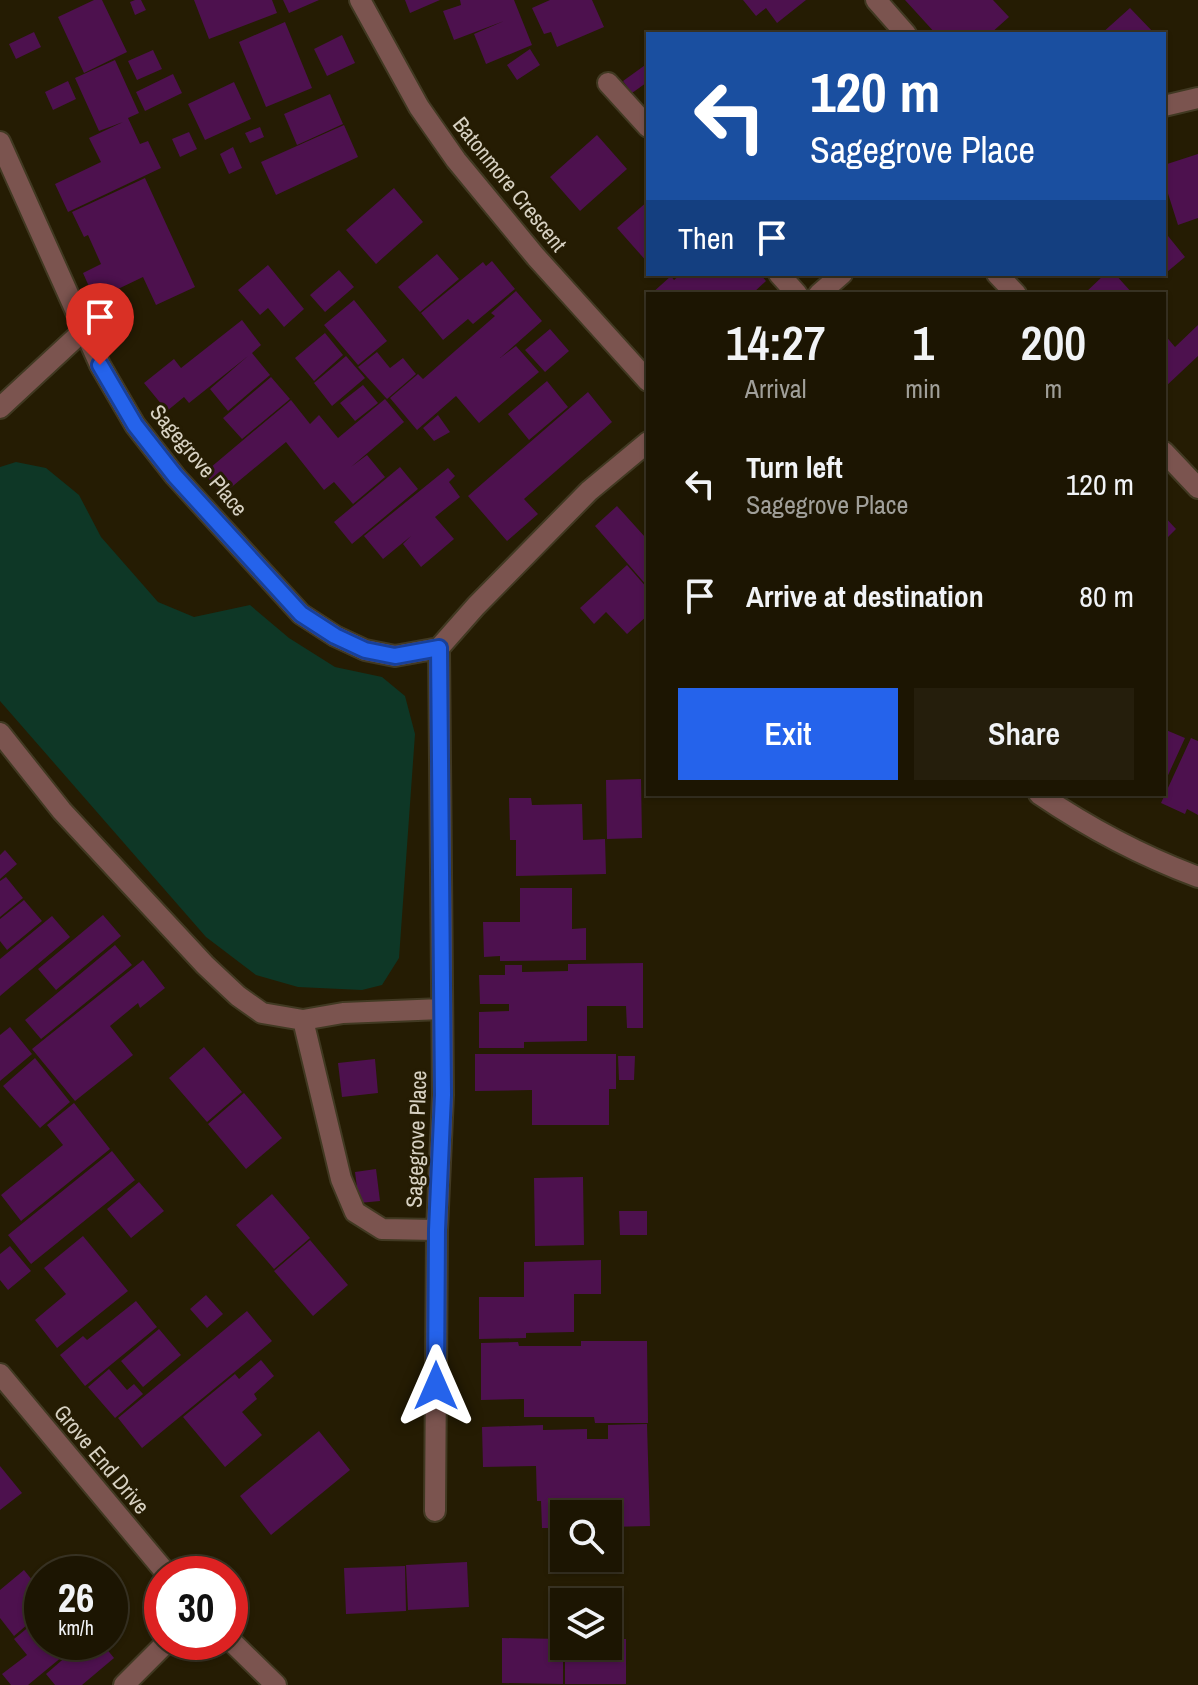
<!DOCTYPE html>
<html lang="en">
<head>
<meta charset="utf-8">
<style>
  :root { --surface:#1c1502; --page:#251e0c; --text:#f1f3f6; --muted:#a09f99; --line:#3a3424; --accent:#2563eb }
  body { margin:0; font-family:"Archivo Narrow",sans-serif; background:var(--page); color:var(--text); height:100vh; display:flex; flex-direction:column; font-size:30px; white-space:nowrap }
  * { box-sizing:border-box; margin:0 }
  p { font-size:26px; color:var(--muted) }
  .icon { flex:none; width:44px; height:44px; fill:none; stroke:currentColor; stroke-width:2; stroke-linecap:round; stroke-linejoin:round }
  .map { position:relative; flex:1; overflow:hidden }
  .sheet { position:absolute; left:646px; top:292px; width:520px; height:504px; display:flex; flex-direction:column; background:var(--surface); border-radius:0px; box-shadow:0 2px 6px #0004,0 0 0 2px var(--line) }
  .sheet>* { flex:none }
  .banner { position:absolute; left:646px; top:32px; width:520px; height:244px; border-radius:0px; box-shadow:0 2px 6px #0004,0 0 0 2px var(--line); background:#1a4fa0; color:#fff; overflow:hidden }
  .buttons { position:absolute; left:550px; top:1500px; display:grid; gap:16px }
  .buttons a { display:grid; place-items:center; width:72px; height:72px; border-radius:0px; background:var(--surface); box-shadow:0 2px 6px #0004,0 0 0 2px var(--line); font-size:40px }
  .speed { position:absolute; left:24px; top:1556px; display:flex; gap:16px; font-size:40px; font-weight:700; text-align:center }
  .speed>* { display:grid; place-content:center; width:104px; height:104px; border-radius:50%; background:var(--surface); box-shadow:0 2px 6px #0004,0 0 0 2px var(--line); line-height:1 }
  .speed small { font-size:20px; font-weight:400 }
  .speed .limit { border:12px solid #d22; background:#fff; color:#111 }
  .pin { position:absolute; display:grid; place-items:center; width:68px; height:68px; color:#fff; margin:-82px -34px; border-radius:50% 50% 50% 0; rotate:-45deg; box-shadow:0 0 8px #0007 }
  .pin .icon { rotate:45deg }
  .me { position:absolute; width:88px; margin:-44px; rotate:0deg; stroke-linejoin:round; filter:drop-shadow(0 0 6px #0008) }
  .turn { display:flex; align-items:center; gap:28px; height:168px; padding:0 32px; font-size:36px }
  .turn .icon { width:104px; height:104px; stroke-width:2.5 }
  .turn b { display:block; font-size:56px; line-height:68px }
  .then { display:flex; align-items:center; height:76px; padding:0 32px; background:#0003; gap:16px; font-size:30px }
  .eta { display:flex; justify-content:space-evenly; align-items:center; height:136px; text-align:center }
  .eta b { font-size:48px; font-weight:600; line-height:56px }
  .cta { display:flex; gap:16px; margin-top:auto; padding:16px 32px }
  .cta a { flex:1; height:92px; border-radius:0px; background:var(--accent); color:#fff; font-size:32px; font-weight:600; line-height:92px; text-align:center }
  .cta a+a { background:var(--page); color:var(--text) }
  ul { padding:0; list-style:none }
  li { display:flex; align-items:center; gap:24px; height:112px; padding:0 32px }
  li div { flex:1 }
  li b { display:block; font-size:30px }
  li em { font-style:normal }
  .map>svg:first-child { display:block }
</style>
</head>
<body>
<div class="map">
<svg width="1198" height="1685" viewBox="0 0 1198 1685">
  <rect width="100%" height="100%" fill="#251c03"/>
  <path fill="#0e3726" d="M16 462 46 468 79 495 101 537 158 602 194 617 250 605 289 638 335 667 382 677 405 696 415 734 399 958 382 985 362 990 298 987 256 975 206 937 0 701V467Z"/>
  <path fill="#4d114e" d="M94 0H102L127 52 84 73 58 17Z
    M135 0H141L146 10 135 15 130 2Z
    M194 0H272L277 13 209 39Z
    M283 0H319L289 13Z
    M405 0H440L410 13Z
    M460 0H514L532 45 486 64 474 34 504 21 454 40 443 11 461 5Z
    M550 0H592L604 27 557 47 551 32 544 34 532 8Z
    M743 0H806L777 23 766 8 756 16Z
    M905 0H993L1009 17 990 34H936Z
    M1130 8 1155 34H1101Z
    M285 22 312 88 266 107 239 42Z
    M34 32 41 47 16 59 9 44Z
    M342 35 355 63 327 76 314 49Z
    M530 49 540 65 517 80 507 65Z
    M153 50 162 69 137 80 128 61Z
    M115 60 139 113 128 118 140 144 148 141 161 168 68 212 55 184 101 162 89 138 123 122 99 131 75 78Z
    M648 63V86L646 83 632 93 623 81Z
    M173 74 182 93 145 111 136 92Z
    M68 81 76 99 53 110 45 92Z
    M234 82 251 119 205 140 188 104Z
    M330 94 343 124 297 145 284 114Z
    M344 125 358 157 276 195 261 162Z
    M260 127 264 137 250 143 245 133Z
    M189 132 197 149 180 157 172 139Z
    M597 135 627 169 580 211 550 177Z
    M233 147 242 168 229 174 220 154Z
    M1198 154V218L1178 225 1164 181V165Z
    M145 178 195 287 156 305 143 277 95 300 83 273 101 264 88 235 84 237 72 212Z
    M394 188 423 222 376 264 346 230Z
    M648 201V263L617 228Z
    M1164 231 1185 257 1167 272 1164 268Z
    M437 254 459 279 420 312 398 287Z
    M492 261 515 289 473 324 468 319 443 340 421 313 483 262 486 266Z
    M268 265 304 309 284 327 268 308 260 315 238 290Z
    M339 270 354 287 325 312 310 295Z
    M681 274H760L766 281 752 294H651L671 276 674 280Z
    M1105 274H1115L1133 294H1084Z
    M516 291 542 321 500 358 516 346 539 372 479 423 456 396 417 430 390 398 418 374 423 379 495 316 491 313Z
    M354 300 387 341 358 365 324 325Z
    M242 320 261 345 252 353 270 375 228 411 210 389 248 356 189 403 184 397 167 411 144 383 174 359 181 368Z
    M1198 325V356L1164 388V334L1175 347Z
    M550 329 569 351 545 372 525 350Z
    M325 333 343 355 314 381 295 358Z
    M377 352 390 368 403 358 416 374 387 399 358 367Z
    M346 356 365 378 332 406 314 383Z
    M271 377 290 399 242 439 223 418Z
    M547 381 568 407 529 440 508 414Z
    M363 385 378 403 355 421 340 403Z
    M588 392 612 422 524 499 538 514 507 541 468 496Z
    M385 399 404 422 351 467 367 455 385 477 353 504 334 482 324 490 286 442 222 495 204 473 291 400 310 424 319 415 338 438Z
    M438 415 450 432 434 441 423 428Z
    M400 467 418 489 352 544 334 522Z
    M448 468 455 476 449 482 460 497 435 517 454 539 421 567 403 544 411 536 383 559 364 536Z
    M617 506 645 537 648 534V587L595 526Z
    M1164 516 1176 529 1164 541Z
    M627 565 648 589V615L627 634 606 612 594 624 580 608Z
    M1164 722 1168 724 1166 730 1185 738 1164 784Z
    M1191 738 1198 741V815L1187 809 1185 814 1161 803Z
    M641 779 642 838 607 839 606 780Z
    M509 798H531L532 805 582 804 583 840 605 839 606 874 516 876V840H510Z
    M5 850 17 864 0 879V855Z
    M6 877 23 898 0 917V881Z
    M520 888H572V929L586 928V960L500 961V956L484 957 483 922H520Z
    M24 900 42 921 7 950 0 941V919Z
    M103 915 121 936 56 990 38 969Z
    M52 916 70 937 0 996V959Z
    M115 945 132 965 41 1039 25 1020Z
    M143 960 165 988 140 1008 138 1003 110 1026 133 1055 75 1101 32 1049Z
    M643 963V1028H627L626 1006H587V1041L524 1042V1048H479V1012L509 1011V1004H480L479 975H505V965H522V972L568 971V964Z
    M10 1027 32 1054 0 1081V1035Z
    M204 1047 242 1092 207 1122 169 1078Z
    M475 1054H616V1089H609V1125H532V1090L475 1091Z
    M618 1056H635L634 1080H619Z
    M35 1058 70 1102 40 1128 3 1086Z
    M375 1059 378 1093 342 1097 338 1063Z
    M244 1093 282 1138 246 1169 208 1124Z
    M74 1103 110 1149 21 1221 1 1195 63 1145 47 1125Z
    M112 1151 135 1180 31 1264 8 1235Z
    M376 1169 380 1201 359 1203 355 1172Z
    M583 1177 584 1245 535 1246 534 1178Z
    M139 1182 164 1211 131 1238 107 1209Z
    M272 1194 310 1238 274 1269 236 1225Z
    M619 1211H647V1235H620Z
    M83 1236 128 1291 57 1348 35 1320 66 1294 44 1268Z
    M310 1240 348 1285 313 1316 274 1271Z
    M10 1246 31 1271 8 1290 0 1280V1254Z
    M601 1260V1294H574V1332L526 1333V1338L479 1339V1297H524V1262Z
    M206 1295 223 1314 207 1328 190 1309Z
    M136 1301 157 1327 85 1386 60 1355 83 1336 87 1340Z
    M247 1311 272 1341 142 1448 118 1418Z
    M159 1329 181 1355 143 1387 121 1361Z
    M581 1341H647L648 1423H595L594 1417H524V1399L481 1400V1343L518 1342 519 1346H581Z
    M261 1360 274 1376 254 1394 257 1399 242 1412 262 1435 225 1467 183 1417 235 1374 239 1379Z
    M109 1369 127 1390 134 1384 143 1394 115 1418 88 1387Z
    M647 1424 650 1526 608 1527V1514H564V1528H542L541 1501H537L536 1466 483 1467 482 1427 543 1425V1430L587 1429V1439H608V1425Z
    M319 1431 350 1470 271 1535 240 1496Z
    M0 1466 22 1493 0 1510Z
    M467 1562 469 1607 408 1610 406 1565Z
    M405 1566 406 1611 346 1614 344 1568Z
    M24 1570 37 1586 42 1581V1612L14 1636 0 1618V1590Z
    M42 1616V1642H80L28 1685H11L2 1674 27 1655 14 1639Z
    M502 1638 563 1639V1684L502 1683Z
    M608 1639H626V1684H565V1646H608Z
    M83 1642H101L114 1658 82 1685H55L46 1674Z"/>
  <g fill="none" stroke-linecap="round" stroke-linejoin="round">
    <g stroke="#413922" stroke-width="24">
      <path id="minor" d="M360 0 419 107 456 160 536 257 648 381
        M876 0 906 34
        M608 83 648 127
        M1164 106 1198 98
        M0 142 100 365 135 425 175 476 301 614 335 636 365 650 395 656 439 648 476 606 589 491 648 442
        M779 274 797 294
        M997 274 1016 294
        M819 294 842 274
        M0 408 84 330
        M1164 452 1198 488
        M0 733 62 811 205 965 238 996 262 1013 303 1020 343 1013 442 1009
        M1039 794C1089 828 1142 856 1198 877
        M303 1020 341 1179 355 1212 382 1229 437 1230
        M0 1374 167 1574
        M435 1511 437 1230 443 1095 439 648
        M230 1640 276 1685
        M124 1685 167 1642"/>
    </g>
    <use href="#minor" stroke="#7b544f" stroke-width="20"/>
  </g>
  <g fill="none" stroke-linecap="round" stroke-linejoin="round">
    <g stroke="#184099" stroke-width="20">
      <path id="route" d="M100 365 135 425 175 476 301 614 335 636 365 650 395 656 439 648 443 1095 437 1230 436 1386"/>
    </g>
    <use href="#route" stroke="#2563eb" stroke-width="14"/>
  </g>
  <g text-anchor="middle" dominant-baseline="central" stroke-width="6" stroke-linejoin="round" paint-order="stroke">
    <g font-size="22" fill="#d7d1c2" stroke="#251c03">
      <text transform="translate(510 184) rotate(51)">Batonmore Crescent</text>
      <text transform="translate(199 460) rotate(50)">Sagegrove Place</text>
      <text transform="translate(416 1139) rotate(-88)">Sagegrove Place</text>
      <text transform="translate(102 1459) rotate(50)">Grove End Drive</text>
    </g>
  </g>
</svg>
<div class="buttons">
<a><svg class="icon" aria-label="search" viewBox="0 0 24 24"><circle cx="10" cy="10" r="6"/><path d="M15 15l6 6"/></svg></a>
<a><svg class="icon" aria-label="layers" viewBox="0 0 24 24"><path d="M12 4l9 5-9 5-9-5zM3 14l9 5 9-5"/></svg></a>
</div>
<div class="speed"><div>26<small>km/h</small></div><div class="limit">30</div></div>
<div class="pin" style="left:100px;top:365px;background:#d93025"><svg class="icon" aria-label="arrive" viewBox="0 0 24 24"><path d="M6 21V4h12l-3 4 3 4H6"/></svg></div>
<svg class="me" style="left:436px;top:1386px" viewBox="-20 -20 40 40"><path d="M0-17L14 15 0 8-14 15z" fill="#2563eb" stroke="#fff" stroke-width="4"/></svg>
<div class="banner">
<div class="turn"><svg class="icon" aria-label="left" viewBox="0 0 24 24"><path d="M17 20v-9H6M10 6l-5 5 5 5"/></svg><div><b>120 m</b>Sagegrove Place</div></div>
<div class="then">Then<svg class="icon" aria-label="arrive" viewBox="0 0 24 24"><path d="M6 21V4h12l-3 4 3 4H6"/></svg></div>
</div>
<section class="sheet">
<div class="eta">
<div><b>14:27</b><p>Arrival</p></div>
<div><b>1</b><p>min</p></div>
<div><b>200</b><p>m</p></div>
</div>
<ul>
<li><svg class="icon" aria-label="left" viewBox="0 0 24 24"><path d="M17 20v-9H6M10 6l-5 5 5 5"/></svg><div><b>Turn left</b><p>Sagegrove Place</p></div><em>120 m</em></li>
<li><svg class="icon" aria-label="arrive" viewBox="0 0 24 24"><path d="M6 21V4h12l-3 4 3 4H6"/></svg><div><b>Arrive at destination</b></div><em>80 m</em></li>
</ul>
<div class="cta"><a>Exit</a><a>Share</a></div>
</section>
</div>
</body>
</html>
